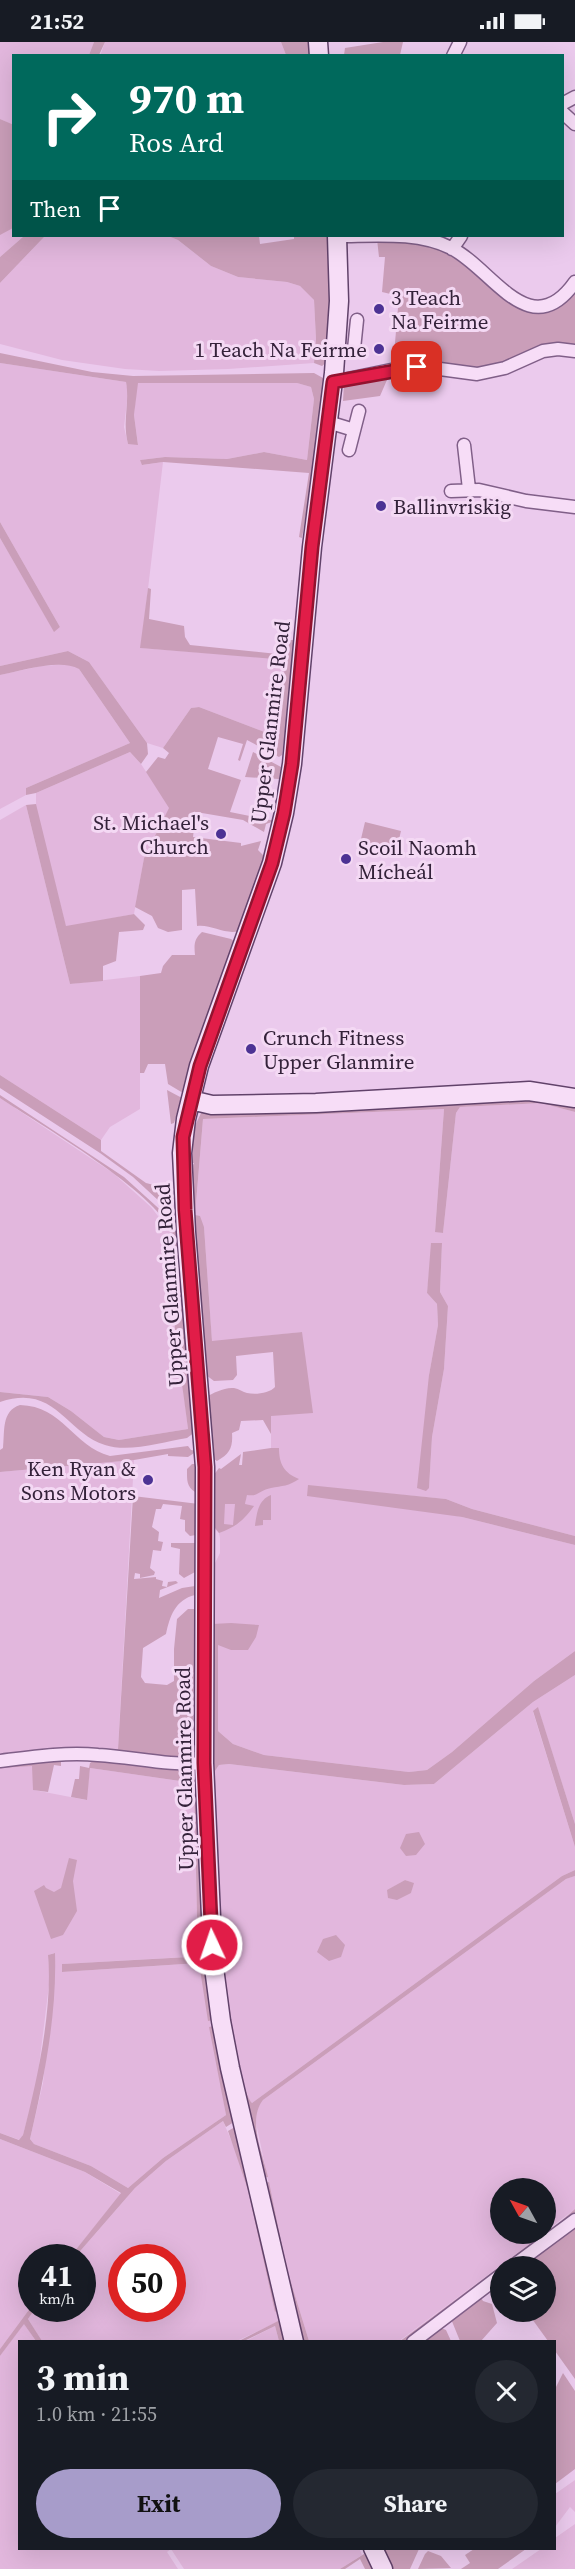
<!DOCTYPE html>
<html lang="en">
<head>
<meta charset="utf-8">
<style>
  :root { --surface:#171b24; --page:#242831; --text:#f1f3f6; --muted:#9ea1a6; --accent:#a79cca }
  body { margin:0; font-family:"Source Serif 4",serif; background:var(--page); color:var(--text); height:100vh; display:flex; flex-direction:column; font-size:22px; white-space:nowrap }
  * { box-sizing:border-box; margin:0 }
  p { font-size:20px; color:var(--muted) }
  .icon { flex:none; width:33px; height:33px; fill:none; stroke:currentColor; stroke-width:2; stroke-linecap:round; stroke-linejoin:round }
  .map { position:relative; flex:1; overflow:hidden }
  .sheet { position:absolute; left:18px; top:2298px; width:538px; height:210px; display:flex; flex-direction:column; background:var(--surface); border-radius:0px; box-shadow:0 6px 24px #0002 }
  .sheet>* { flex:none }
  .guide { position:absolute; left:12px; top:12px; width:552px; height:183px; border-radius:0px; box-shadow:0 6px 24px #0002; background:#00695c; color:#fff; overflow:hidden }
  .needle { width:39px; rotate:310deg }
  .controls { position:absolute; left:490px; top:2136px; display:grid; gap:12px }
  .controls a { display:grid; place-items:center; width:66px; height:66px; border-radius:50%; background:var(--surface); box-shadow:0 6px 24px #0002; font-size:30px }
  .speed { position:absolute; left:18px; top:2202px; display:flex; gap:12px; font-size:30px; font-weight:700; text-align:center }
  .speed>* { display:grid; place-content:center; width:78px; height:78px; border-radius:50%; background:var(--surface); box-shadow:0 6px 24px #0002; line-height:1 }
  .speed small { font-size:15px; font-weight:400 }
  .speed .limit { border:9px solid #d22; background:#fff; color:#111 }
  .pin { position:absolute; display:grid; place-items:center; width:51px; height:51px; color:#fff; margin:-26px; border-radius:12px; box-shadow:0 3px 9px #0006 }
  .me { position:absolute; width:66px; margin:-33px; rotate:357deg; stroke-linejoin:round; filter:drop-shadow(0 0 4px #0008) }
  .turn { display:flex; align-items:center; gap:21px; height:126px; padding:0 18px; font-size:27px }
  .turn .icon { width:78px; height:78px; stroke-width:2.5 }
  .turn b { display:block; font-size:42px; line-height:51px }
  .then { display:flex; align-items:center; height:57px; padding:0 18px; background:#0003; gap:12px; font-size:22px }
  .round { display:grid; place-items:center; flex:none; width:63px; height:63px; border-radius:32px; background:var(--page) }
  .headline { display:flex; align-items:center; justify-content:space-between; height:102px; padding:0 18px }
  h1 { font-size:36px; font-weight:700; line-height:45px }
  .primary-button { display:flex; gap:12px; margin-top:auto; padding:12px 18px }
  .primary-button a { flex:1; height:69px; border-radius:36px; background:var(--accent); color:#111; font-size:24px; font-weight:700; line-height:69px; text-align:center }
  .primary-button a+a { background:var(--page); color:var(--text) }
  .status { display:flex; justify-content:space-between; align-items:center; height:42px; padding:0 30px; background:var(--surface); direction:ltr }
  .status svg { height:16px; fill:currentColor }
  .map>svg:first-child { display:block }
</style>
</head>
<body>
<div class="status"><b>21:52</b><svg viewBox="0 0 49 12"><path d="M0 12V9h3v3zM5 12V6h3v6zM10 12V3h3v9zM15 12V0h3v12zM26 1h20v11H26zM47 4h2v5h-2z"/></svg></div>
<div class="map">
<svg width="575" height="2527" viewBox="0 0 575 2527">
  <rect width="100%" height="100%" fill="#ebcaed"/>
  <path fill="#e2b7dd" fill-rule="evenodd" d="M0 0H94L89 13 14 14 13 83 0 77Z
    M105 0H281L286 13 100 14Z
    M0 86 13 92 14 194H24L0 215Z
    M45 194H168L178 198 211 224 238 235 287 240 300 244 314 258 316 297 314 321 228 327 159 329 125 327 62 318 0 302V241Z
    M0 321 126 340 128 351 124 385 128 402H138L134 373 137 341H297L311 345 314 357 307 418 264 410 227 417 165 415 140 418 143 423 163 420 141 606 287 617 275 694 199 665 191 666 163 706 147 701 89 620 68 609 0 624V496L54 589 60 585 0 480Z
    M71 622 79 627 130 701 26 746V753L0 767V633L41 624Z
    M130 710 141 722 170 766 144 816 134 872 66 885 36 767V751Z
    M26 763 70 942 140 934V1067L110 1085 101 1098 0 1033V778Z
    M0 1056 113 1131 151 1165 171 1191 173 1264 188 1387 119 1398 104 1395 71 1369 48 1355 0 1350Z
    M541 1061 575 1070V1494L472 1467 446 1457 308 1444 462 1475 575 1503V1609L534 1639 452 1710 427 1728 409 1730 264 1713 233 1702 218 1689V1603L213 1602V1525L220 1511V1496L219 1491 215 1487 213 1461 245 1462 248 1445 271 1446V1374L302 1290 212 1300 204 1185 195 1173 203 1077 444 1067 435 1189 443 1191 456 1071 460 1065ZM432 1201H442L440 1250 448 1264 444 1327 432 1395 429 1445V1333L438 1283 437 1262 427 1251Z
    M134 1418 118 1707 67 1706 0 1712V1430Z
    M575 1633V1782L538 1666 533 1670 575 1805V1828L562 1834 252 2061 249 2058 242 2035 229 1969 222 1906 216 1822 215 1729 219 1723 229 1722 404 1743 434 1742 533 1660ZM405 1838 413 1841 411 1851 388 1856V1848Z
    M33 1719 34 1748 86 1758 90 1726 194 1741 197 1873 204 1914 62 1922V1930L200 1921 226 2073 163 2116 128 2146 91 2124 34 2102 30 2097 43 2041 55 1932 54 1911 48 1913 50 1935 37 2040 23 2093 20 2098 0 2091V1723Z
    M575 1834V2167L546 2189V2146H501V2192H543L399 2299H309L286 2224 255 2076 257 2066 263 2058 566 1837Z
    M223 2079 239 2117 248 2148 279 2279 237 2299 42 2300 28 2277 35 2267 82 2266V2216L75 2215 135 2146 166 2119ZM122 2216H172V2266H122Z
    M0 2097 85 2130 121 2152 70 2215 32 2216 31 2265 0 2307Z
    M24 2281 36 2299 20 2300V2506H359L362 2513 340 2527H184L171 2507 167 2510 178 2527H0V2314Z
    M275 2284 279 2299 244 2300Z
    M575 2438V2470L570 2465 555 2485V2452Z
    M575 2482V2527H512L541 2507 555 2506V2496Z"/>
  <path fill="#ca9eb9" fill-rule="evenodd" d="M94 0H105L99 13H89Z
    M281 0H309L311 13H286Z
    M383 0H403L400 13H344L345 6Z
    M0 77 14 83 13 186 0 193Z
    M24 194H45L0 241V215Z
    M168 194H259L260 202 294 197V194H331L332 236 328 319 322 324 314 321 316 297 314 258 300 244 287 240 238 235 211 224 178 198Z
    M377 197 409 199 452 212 542 268 575 240V305L483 327 393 324 399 254 382 250 385 215H379Z
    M0 311 92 330 133 334 314 331 323 336 326 343 312 452 308 460 302 496 299 495 309 431 163 420 142 423 140 418 165 415 227 417 264 410 307 418 314 357 311 345 297 341H138L134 373 138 403 128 402C122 378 130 362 126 340L0 321Z
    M390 331 380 354 343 359 344 341Z
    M0 480 60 585 54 590 0 496Z
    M148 546 151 547 149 577 184 584 185 595 190 603 287 613 289 598H295L296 606 282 713 279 715 247 698 240 719 238 718 243 702 218 695 208 727 241 738 230 770 275 779 266 782 264 790 243 778 196 770 193 795 241 801V804L261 799 258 808 265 815 239 889C225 893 211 882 197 884L195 847 182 848V888L168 890 158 886 152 874 135 865 144 816 169 766 146 730 158 715 165 717 169 711 163 706 191 666 199 665 275 694 286 618 140 606Z
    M68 609 89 620 147 701 148 712 141 722 130 710 36 751 26 753V746L130 701 79 627C60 616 21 629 0 633V624Z
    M253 710 281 725 279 737 245 735Z
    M36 762 66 884 134 872 145 883 143 888 119 890 116 919 103 924V939L70 942 26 763Z
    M365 780 401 789 396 810 360 801Z
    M202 890 231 897 235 900 183 1051 168 1042 165 1022H148L144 1031H140V934L161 931 163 924 172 913H195C194 903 194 897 202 890Z
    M0 1033 101 1098V1109L146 1141 173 1148 165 1161 159 1159 133 1135 100 1111 0 1046Z
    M167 1048 182 1056 174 1081 171 1082Z
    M0 1053 124 1135 166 1173 177 1190 181 1208 195 1390 187 1396C162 1400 129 1411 105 1403 65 1390 55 1341 0 1360V1350L48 1355 71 1369 104 1395 119 1398 188 1387C183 1346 176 1305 173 1264 171 1245 175 1207 171 1191 159 1151 37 1081 0 1056Z
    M541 1054 575 1061V1070L541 1061 460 1065 456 1071 443 1191 435 1190 444 1067 203 1077 195 1173 200 1174 204 1185 212 1299 302 1290 313 1371 271 1374V1392L263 1378 241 1379 239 1388 232 1391C233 1405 230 1412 217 1419L209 1414 205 1355C214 1351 224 1345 234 1346 239 1347 243 1350 247 1351 256 1353 270 1351 275 1345L273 1310 236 1314 237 1333 233 1338 214 1339 206 1333 193 1185 192 1125 194 1121H192L194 1086 201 1071Z
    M431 1201H442L440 1250 448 1264 444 1327 432 1395 429 1446 426 1449 417 1446 429 1333 438 1283 437 1262 427 1251Z
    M20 1363C63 1364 73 1404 110 1414L188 1404 191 1408 197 1409 188 1415 168 1414V1412L134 1418 0 1430V1408L3 1406C5 1390 1 1369 20 1363Z
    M271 1406H279C279 1422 284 1431 299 1437 289 1444 282 1444 271 1446 260 1448 258 1455 247 1453L245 1462 254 1464C244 1478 236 1485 219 1491L212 1482 213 1434 219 1426 221 1427 241 1412 239 1423H242L243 1410ZM225 1462H235L233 1483 224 1482Z
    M192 1422H197L199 1452C186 1446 187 1439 187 1427Z
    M308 1443 446 1457 472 1467 575 1494V1503L462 1475 307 1454Z
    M271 1453V1478H263V1483L255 1484C257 1471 258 1458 271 1453Z
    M133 1454 199 1462 196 1493 190 1494 185 1489V1478L180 1477 182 1464 163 1462 161 1467H156L152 1485 159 1490 158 1499 163 1500 161 1509 153 1508 150 1526 155 1530 154 1533 140 1536V1532L135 1531 134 1537 156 1535V1537L163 1539 162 1544 167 1545 168 1540 176 1539 178 1541 160 1548 159 1556 182 1546 195 1544V1553C175 1558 170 1574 166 1592L143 1606 141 1635 145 1641 167 1643 174 1639V1607L177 1577 188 1567H195L193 1690 192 1704 187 1712 190 1716 180 1718 0 1715V1712L67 1706 118 1707Z
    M171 1501H196L195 1530 184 1536 179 1532 180 1507 171 1505Z
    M231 1581 259 1583 256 1595 248 1608H231L218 1603V1689L233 1702 264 1713 409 1730 427 1728 452 1710 534 1639 575 1609V1633L533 1660 434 1742 404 1743 229 1722 219 1723 215 1729 216 1822 212 1823V1582Z
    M538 1665 575 1782V1805L533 1669Z
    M61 1716V1724L54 1723 48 1750 33 1748 32 1724 0 1726V1723Z
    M96 1717 192 1728 198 1733 206 1904H203L197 1874 194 1741 90 1726 87 1758 71 1755 75 1737H79L80 1724 89 1726 90 1721Z
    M419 1790 425 1802 416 1813 406 1814 400 1806 406 1792Z
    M69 1816 77 1818 73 1839 77 1869 63 1893 51 1897 34 1849 44 1843 46 1846 54 1850 61 1846Z
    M575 1828V1834L566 1837 263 2058C247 2078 263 2112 268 2135L263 2136 248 2077 217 1906H222C225 1931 238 2047 252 2061L562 1834Z
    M405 1838 414 1841 411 1851 397 1858 388 1856 387 1848Z
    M336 1893 345 1903 341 1915 329 1919 317 1910 323 1897Z
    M55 1911C57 1973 44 2037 30 2097L34 2102 91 2124 128 2146 163 2116 226 2073 209 1985 214 1984 234 2080 226 2085 223 2079 166 2119 135 2146 75 2215H70L121 2151 85 2130 0 2097V2091L19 2098 23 2093C37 2039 53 1967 48 1913Z
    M207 1914 213 1978 208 1979 199 1921 62 1930V1922Z
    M235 2085 278 2268 275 2270 248 2148 228 2089Z
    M269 2140 286 2224 309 2299H300L263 2142Z
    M575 2167V2173L506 2224H501V2228L405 2299 399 2300 543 2192H546Z
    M575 2184V2337L555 2309V2300L548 2299 527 2270H546V2224H522Z
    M480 2254 483 2259 492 2262 497 2281 481 2299H460L451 2277Z
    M31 2265 35 2267 28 2277 42 2299H36L24 2282 0 2314V2307Z
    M282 2277 289 2299H279L275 2284 244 2299 237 2300Z
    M441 2286 446 2288 451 2299 420 2300Z
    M563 2331 575 2349V2427L555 2442V2347Z
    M379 2507H419L410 2527H388Z
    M474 2507V2506L526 2507 498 2527H461L470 2521 465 2513Z
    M428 2509 441 2514 451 2526 418 2527 425 2512Z
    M364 2512 374 2527H365L360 2517 345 2527H340Z"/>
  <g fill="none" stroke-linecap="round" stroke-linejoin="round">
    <g stroke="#805f88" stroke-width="15">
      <path id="street" d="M453 14 460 0
        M562 62 575 55
        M562 70 575 82
        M337 194C374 194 417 189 451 206 492 226 530 304 575 240
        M452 207 461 194
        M354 307 357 278
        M333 340 401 326 425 325 477 332 505 326 543 309 558 307 575 309
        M328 380 354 388
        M464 403 469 447
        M349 408 359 369
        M451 449 479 448 526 459 575 465
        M0 1719C32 1715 65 1710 98 1713 134 1715 168 1724 204 1721
        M513 2224 575 2178
        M413 2300 501 2233"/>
    </g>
    <g stroke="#61426a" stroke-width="21">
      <path id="secondary" d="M318 0 319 14
        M191 1058 212 1063 316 1061 529 1049 575 1056
        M294 2300 230 2026 221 1979 213 1918 204 1721 205 1425 186 1190 182 1111 186 1077 199 1024 272 821 284 771 292 722 312 505 334 331 339 259 337 194
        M373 2506 383 2527"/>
    </g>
    <use href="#street" stroke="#f7ddf7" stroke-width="12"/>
    <use href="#secondary" stroke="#f7ddf7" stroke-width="18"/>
  </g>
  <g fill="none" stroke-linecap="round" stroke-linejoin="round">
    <g stroke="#92132f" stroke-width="15">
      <path id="route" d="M212 1903 204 1721 205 1425 185 1168 183 1095 200 1024 272 821 284 771 292 722 312 505 333 340 417 325"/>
    </g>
    <use href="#route" stroke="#e11d48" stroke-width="10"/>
  </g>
  <g fill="#4c3294" stroke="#f4d9f4" stroke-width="2">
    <circle cx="379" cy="267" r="6"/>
    <circle cx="379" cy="307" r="6"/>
    <circle cx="381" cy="464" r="6"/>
    <circle cx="221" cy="792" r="6"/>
    <circle cx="346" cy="817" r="6"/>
    <circle cx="251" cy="1007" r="6"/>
    <circle cx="148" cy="1438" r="6"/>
  </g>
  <g text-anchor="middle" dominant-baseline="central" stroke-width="6" stroke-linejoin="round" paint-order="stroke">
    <g font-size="21" fill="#34223a" stroke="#f4d9f4" text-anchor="start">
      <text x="391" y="255">3 Teach<tspan x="391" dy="24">Na Feirme</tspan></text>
      <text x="367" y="307" text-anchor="end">1 Teach Na Feirme</text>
      <text x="393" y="464">Ballinvriskig</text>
      <text x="209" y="780" text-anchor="end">St. Michael's<tspan x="209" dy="24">Church</tspan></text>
      <text x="358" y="805">Scoil Naomh<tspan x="358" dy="24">Mícheál</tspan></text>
      <text x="263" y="995">Crunch Fitness<tspan x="263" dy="24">Upper Glanmire</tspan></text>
      <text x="136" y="1426" text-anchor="end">Ken Ryan &amp;<tspan x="136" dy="24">Sons Motors</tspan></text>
    </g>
    <g font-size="21" fill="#34223a" stroke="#f4d9f4">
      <text transform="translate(270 680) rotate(-83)">Upper Glanmire Road</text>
      <text transform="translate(169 1243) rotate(-94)">Upper Glanmire Road</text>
      <text transform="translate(184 1727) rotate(-91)">Upper Glanmire Road</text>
    </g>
  </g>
</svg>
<div class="controls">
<a><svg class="needle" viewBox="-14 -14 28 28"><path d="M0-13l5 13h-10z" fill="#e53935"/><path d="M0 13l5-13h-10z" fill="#9ea1a6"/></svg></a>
<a><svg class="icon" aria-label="layers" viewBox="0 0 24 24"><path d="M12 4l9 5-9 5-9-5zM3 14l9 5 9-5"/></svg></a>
</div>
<div class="speed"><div>41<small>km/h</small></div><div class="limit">50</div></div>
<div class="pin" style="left:417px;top:325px;background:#d93025"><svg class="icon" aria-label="arrive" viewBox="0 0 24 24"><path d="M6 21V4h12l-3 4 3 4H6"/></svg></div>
<svg class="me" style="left:212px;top:1903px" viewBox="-20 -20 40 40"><circle r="17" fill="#e11d48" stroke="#fff" stroke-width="3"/><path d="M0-11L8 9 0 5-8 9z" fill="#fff"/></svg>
<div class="guide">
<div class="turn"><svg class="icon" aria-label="right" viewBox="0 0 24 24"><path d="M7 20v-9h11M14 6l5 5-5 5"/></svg><div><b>970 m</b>Ros Ard</div></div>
<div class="then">Then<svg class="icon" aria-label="arrive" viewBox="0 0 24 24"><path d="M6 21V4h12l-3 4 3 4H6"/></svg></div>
</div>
<section class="sheet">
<div class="headline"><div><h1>3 min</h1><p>1.0 km · 21:55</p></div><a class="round"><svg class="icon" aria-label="close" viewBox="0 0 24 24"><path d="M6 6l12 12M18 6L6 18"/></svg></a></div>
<div class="primary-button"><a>Exit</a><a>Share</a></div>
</section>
</div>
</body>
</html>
